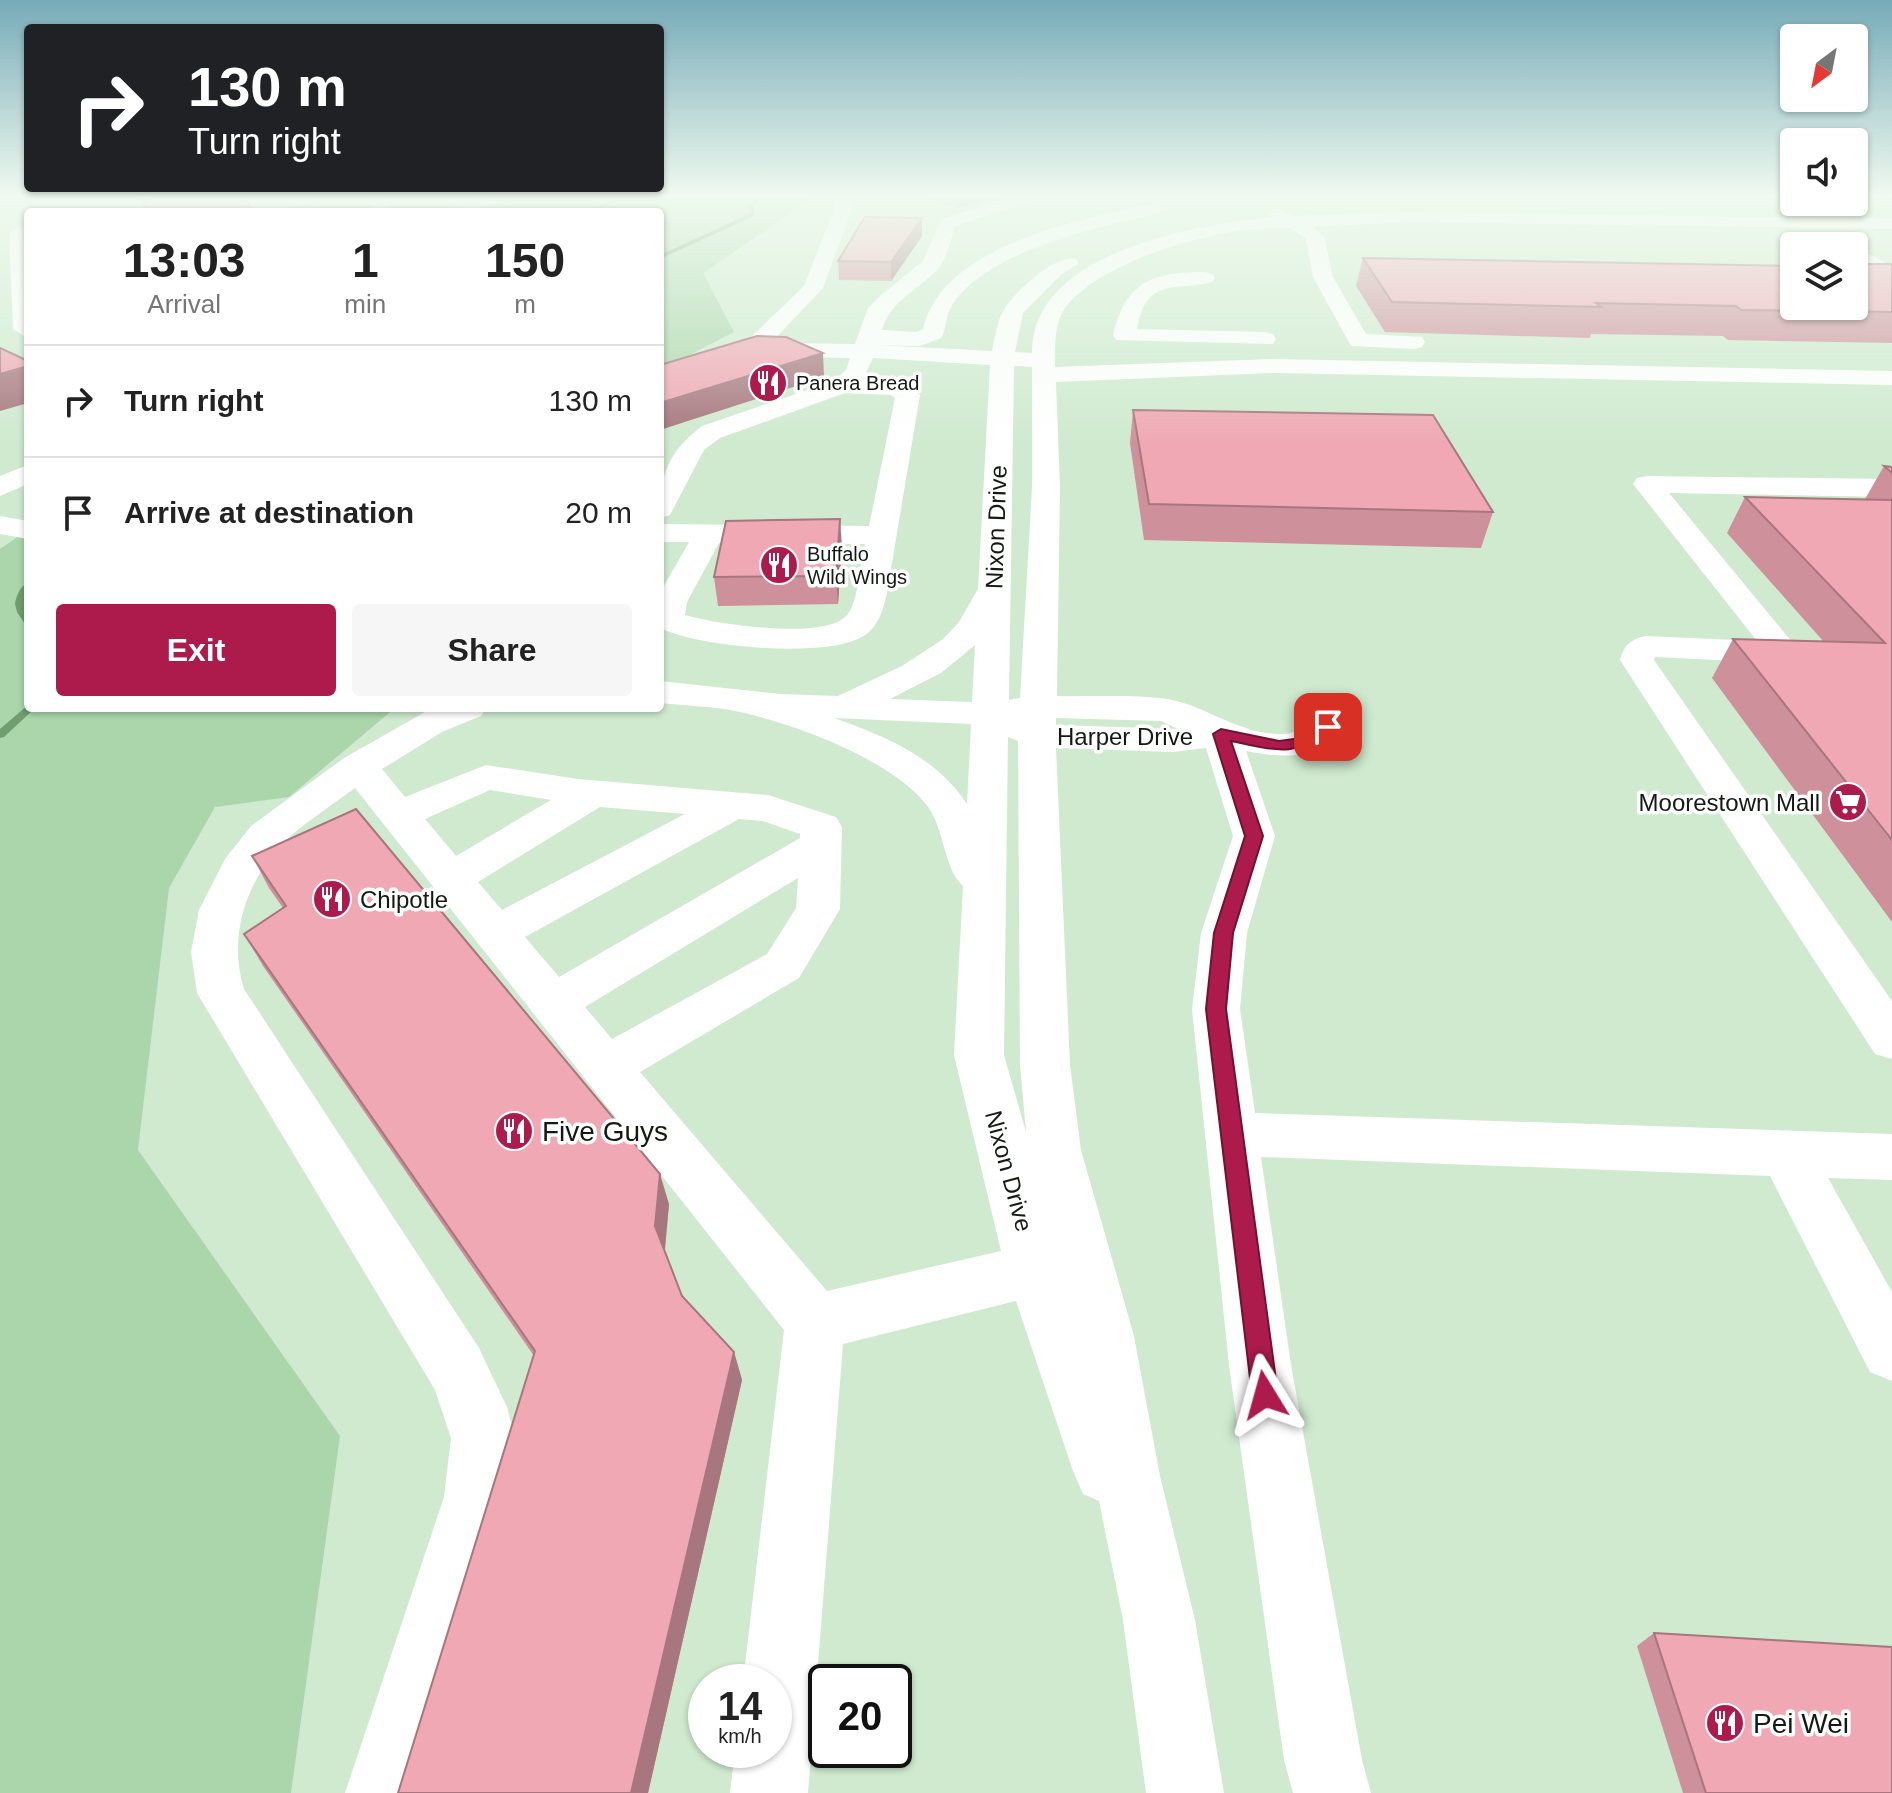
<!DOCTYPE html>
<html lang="en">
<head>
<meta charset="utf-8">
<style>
  :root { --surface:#fff; --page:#f6f6f6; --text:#222; --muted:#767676; --line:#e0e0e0; --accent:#ad1b4d }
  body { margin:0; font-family:Arial,sans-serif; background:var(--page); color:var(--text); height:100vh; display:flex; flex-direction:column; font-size:30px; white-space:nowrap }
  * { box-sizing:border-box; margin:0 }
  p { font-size:26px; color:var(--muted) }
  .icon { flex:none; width:44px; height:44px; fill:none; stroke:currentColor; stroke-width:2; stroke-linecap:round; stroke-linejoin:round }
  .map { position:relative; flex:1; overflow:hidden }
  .sheet { position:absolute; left:24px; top:208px; width:640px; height:504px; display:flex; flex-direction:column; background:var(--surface); border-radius:8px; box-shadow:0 2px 6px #0004 }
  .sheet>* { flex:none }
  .hud { position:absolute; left:24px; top:24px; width:640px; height:168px; border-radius:8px; box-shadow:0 2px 6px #0004; background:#202124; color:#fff; overflow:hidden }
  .needle { width:52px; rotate:212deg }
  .buttons { position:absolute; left:1780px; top:24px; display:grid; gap:16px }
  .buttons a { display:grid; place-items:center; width:88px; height:88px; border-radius:8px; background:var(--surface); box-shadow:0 2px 6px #0004; font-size:40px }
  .speed { position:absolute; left:688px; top:1664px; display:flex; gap:16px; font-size:40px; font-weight:700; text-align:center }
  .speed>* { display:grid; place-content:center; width:104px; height:104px; border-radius:50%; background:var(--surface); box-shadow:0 2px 6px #0004; line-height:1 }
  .speed small { font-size:20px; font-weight:400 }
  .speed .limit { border:4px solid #111; border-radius:12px; background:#fff; color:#111 }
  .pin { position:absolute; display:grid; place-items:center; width:68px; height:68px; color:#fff; margin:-34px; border-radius:16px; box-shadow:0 4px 12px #0006 }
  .me { position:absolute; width:88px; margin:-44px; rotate:352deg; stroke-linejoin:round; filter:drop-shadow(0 0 6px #0008) }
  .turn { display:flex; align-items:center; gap:28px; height:168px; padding:0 32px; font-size:36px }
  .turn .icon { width:104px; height:104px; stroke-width:2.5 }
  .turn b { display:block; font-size:56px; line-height:68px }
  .eta { display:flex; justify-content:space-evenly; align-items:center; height:136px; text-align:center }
  .eta b { font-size:48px; font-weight:600; line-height:56px }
  .action { display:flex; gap:16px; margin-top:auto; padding:16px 32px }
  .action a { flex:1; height:92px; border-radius:8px; background:var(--accent); color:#fff; font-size:32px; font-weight:600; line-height:92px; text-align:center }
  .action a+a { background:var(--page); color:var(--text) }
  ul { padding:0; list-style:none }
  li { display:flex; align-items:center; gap:24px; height:112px; padding:0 32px; border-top:2px solid var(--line) }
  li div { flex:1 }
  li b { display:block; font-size:30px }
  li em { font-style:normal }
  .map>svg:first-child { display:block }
</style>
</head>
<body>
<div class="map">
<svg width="1892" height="1793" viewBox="0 0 1892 1793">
  <rect width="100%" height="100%" fill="#def3dd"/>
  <path fill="#cfeacf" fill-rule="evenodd" d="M0 195H1794V202H1854V195H1892V1793H0ZM28 212H660V708H28ZM1794 246H1854V306H1794ZM706 1682H774V1750H706ZM826 1682H894V1750H826Z"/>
  <path fill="#abd6ab" d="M500 195H817L703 273 734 332 660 370V212H482L496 204Z
    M28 530V708H395L289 797 215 807 169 888 138 1150 340 1436 291 1793H0V549Z"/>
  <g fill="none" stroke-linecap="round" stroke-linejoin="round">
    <path fill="#6f9e6f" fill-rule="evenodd" d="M619 195H625L597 212H591Z
      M758 195H763L753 206 754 216 660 259V255L749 214V206Z
      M28 583C28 591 25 594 24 601 23 609 28 616 28 625L25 624 17 612 15 604C16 596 20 586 28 583Z
      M28 705V708H34L33 710 4 737 0 738V729Z"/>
    <path fill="#fff" fill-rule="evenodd" d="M262 195H312L318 200C311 207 188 212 169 212L178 207Z
      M362 195H380L395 212H376Z
      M469 195H486L489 199 469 212H447Z
      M832 195H850L852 209 823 288 771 343 855 344 868 308 880 296 923 261 941 219 1022 195H1050L955 226C951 239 947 259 938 269 917 291 891 300 882 330L917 332 923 329C942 245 1081 219 1153 204L1162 209 1159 213C1101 227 981 251 950 309 945 318 947 329 941 338L920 346 877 345 992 351C995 338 997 319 1005 308 1016 291 1055 254 1076 259L1079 263 1062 274 1023 313 1015 352 1032 353C1031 252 1195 225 1272 217L1268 213 1277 208 1295 216 1410 212 1892 219V229L1410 222 1313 227 1324 236 1333 277 1366 334 1422 337 1425 342 1422 347 1414 349 1351 346 1313 277 1306 239C1299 234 1292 228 1285 228 1227 224 1092 261 1062 313 1054 328 1055 351 1055 367L1275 359 1892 371V385L1275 373 1056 382 1060 487 1057 696C1093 697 1132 694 1167 699 1205 705 1237 733 1278 734 1305 736 1311 712 1341 719L1347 727C1323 761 1281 758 1246 751L1275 836 1247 933 1240 1009 1255 1113 1892 1134V1180L1828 1178 1892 1292V1381L1870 1372 1770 1176 1261 1157 1291 1365 1362 1760 1371 1793H1293L1284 1760 1229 1365 1192 1009 1201 933 1233 836 1206 748 1173 752 1056 748 1070 1065 1081 1150 1134 1336 1160 1476 1195 1620 1224 1793H1146L1123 1620 1099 1501 1083 1494 1073 1471 1016 1301 843 1344 808 1793H730L735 1750H774V1682H743L784 1330 355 788C331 806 302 824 281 845 245 884 228 938 244 989L479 1348 507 1407 515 1438 510 1497 423 1793H345L444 1497 451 1438 435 1390 197 993 191 952 199 910 225 859 251 826 344 758 425 712 432 708H486L481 716 442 732 382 769 405 797 486 765 578 779 768 795 836 817 842 827 840 909 799 978 640 1072 827 1291 1001 1251 954 1055 963 886C942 866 945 826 925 803 889 759 795 724 740 712 714 706 686 706 660 703V681L780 694 838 696 902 666 943 639 959 622 978 589 990 365 873 358 863 379 905 383 920 395 887 593C883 611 878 629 860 638 821 658 698 647 660 628V593L689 542H660V524L869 526 895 398 891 395 845 393 720 438 704 450 670 515 660 518C660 475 667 453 702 426L834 381 846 370 850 358 755 356 660 385V370L743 345 804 286 834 209ZM1014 366 1032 367V487L1020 698 1009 700ZM719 543 865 544C861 561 858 603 847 615 826 641 715 624 685 615L687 602ZM975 645 972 702 890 699 941 673ZM834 718 971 724 967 804C936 757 885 736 834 718ZM1056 718 1161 721 1178 729 1056 725ZM1008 737 1018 741 1020 1065 1026 1132 1004 1055ZM490 790 551 800 456 856 425 819ZM600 807 685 814 502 910 478 882ZM739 819 763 821 800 834V838L559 977 525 937ZM798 878 796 908 767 954 612 1039 585 1007Z
      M18 227 25 229 28 241V335L24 336 13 329 9 233Z
      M1854 246 1892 266V281L1854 260Z
      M1205 272 1212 274 1215 278 1212 282C1173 292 1147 276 1137 329L1265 332 1273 334 1276 339 1273 344 1116 340 1113 335C1126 281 1153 272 1205 272Z
      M28 465V484L0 496V476Z
      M1647 476 1892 479V497L1669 493 1797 648 1790 660 1778 663 1655 657 1654 660 1892 1001V1059L1875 1054 1620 660C1624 645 1631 639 1646 636L1757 641 1633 484 1637 478Z
      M0 516 28 521V539L0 534Z"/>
  </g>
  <path fill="#ce909b" d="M916 195H1008L958 208Z
    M922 236 891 281 839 280 838 261Z
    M1363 258 1794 266 1892 264V343L1728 340 1723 336 1591 334 1590 338 1385 332 1356 286Z
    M1133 410 1493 512 1481 548 1144 540 1130 443Z
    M1884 466 1892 467V922L1712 678 1733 639 1824 642 1727 533 1745 497 1865 499Z
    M842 547 838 604 718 606 714 577Z
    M252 856 669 1204 665 1251 682 1296 734 1352 742 1380 648 1793H398L534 1356 263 966 244 934 283 908 269 888Z
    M1654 1633 1892 1793H1683L1637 1646Z"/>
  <path fill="#a7767e" d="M958 195H1008L958 208Z
    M922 218V236L891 281V262Z
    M823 353 824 377 660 430V403Z
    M28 366V403L0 411V374Z
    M840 519 842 547 838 604 836 576Z
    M660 1174 669 1204 664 1256 655 1226Z
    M734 1352 742 1380 648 1793H631Z"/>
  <path fill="#efa8b4" stroke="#a7767e" stroke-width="2" d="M176 195H241L255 212H146L142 200Z
    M865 217 922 218 891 262 838 261Z
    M1363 258 1794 266V306H1854V264H1892V312L1741 310 1736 306 1596 303 1601 307 1392 302Z
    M757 336 786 337 823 353 660 403V365Z
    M0 348 28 361V366L0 374Z
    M1133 410 1433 415 1493 512 1149 504Z
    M1884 466 1892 467V473Z
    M1745 497 1892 500V840L1733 639 1885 643Z
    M840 519 836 576 714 577 726 521Z
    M356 809 660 1174 655 1226 682 1296 734 1352 631 1793H398L535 1351 244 934 286 906 252 856Z
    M1654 1633 1892 1647V1793H1706Z"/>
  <linearGradient id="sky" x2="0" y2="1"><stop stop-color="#77abb8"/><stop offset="0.44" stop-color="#f0faf0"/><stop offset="1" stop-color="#f0faf0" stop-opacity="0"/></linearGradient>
  <rect width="1892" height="446" fill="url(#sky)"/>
  <path fill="#ad1b4d" stroke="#701232" stroke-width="2" d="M1328 723 1334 724V730C1294 758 1275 750 1231 741L1263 836 1233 933 1226 1009 1278 1395 1274 1404 1265 1408 1256 1404 1252 1395 1206 1009 1214 933 1245 836 1213 734 1221 729 1279 741 1302 738Z"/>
  <defs>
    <g id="restaurant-disc" transform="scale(2)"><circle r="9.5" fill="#ad1b4d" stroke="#fff"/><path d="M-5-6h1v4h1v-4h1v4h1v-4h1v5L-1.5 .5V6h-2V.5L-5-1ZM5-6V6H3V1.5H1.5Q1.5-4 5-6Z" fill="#fff"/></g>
    <g id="supermarket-disc" transform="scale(2)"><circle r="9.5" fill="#ad1b4d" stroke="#fff"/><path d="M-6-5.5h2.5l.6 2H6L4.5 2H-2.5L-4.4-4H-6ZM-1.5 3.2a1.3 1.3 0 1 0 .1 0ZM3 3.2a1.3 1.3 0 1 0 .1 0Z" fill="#fff"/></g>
  </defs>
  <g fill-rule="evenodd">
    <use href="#restaurant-disc" x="768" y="383"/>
    <use href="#restaurant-disc" x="779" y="565"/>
    <use href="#supermarket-disc" x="1848" y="802"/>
    <use href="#restaurant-disc" x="332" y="899"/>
    <use href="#restaurant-disc" x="514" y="1131"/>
    <use href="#restaurant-disc" x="1725" y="1723"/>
  </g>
  <g text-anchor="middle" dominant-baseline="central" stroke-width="7" stroke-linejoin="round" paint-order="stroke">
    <g font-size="20" fill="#131a13" stroke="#fff" text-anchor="start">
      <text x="796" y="383">Panera Bread</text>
      <text x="807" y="554">Buffalo<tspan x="807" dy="23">Wild Wings</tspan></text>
    </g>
    <g font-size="24" fill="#131a13" stroke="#fff">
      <text transform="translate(996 527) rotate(-88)">Nixon Drive</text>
      <text x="1125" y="736">Harper Drive</text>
      <text transform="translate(1009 1171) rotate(75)">Nixon Drive</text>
    </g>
    <g font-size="24" fill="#131a13" stroke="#fff" text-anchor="end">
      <text x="1820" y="802">Moorestown Mall</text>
      <text x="360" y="899" text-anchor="start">Chipotle</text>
    </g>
    <g font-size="28" fill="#131a13" stroke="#fff" text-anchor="start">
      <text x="542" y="1131">Five Guys</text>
      <text x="1753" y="1723">Pei Wei</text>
    </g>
  </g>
</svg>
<div class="buttons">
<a><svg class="needle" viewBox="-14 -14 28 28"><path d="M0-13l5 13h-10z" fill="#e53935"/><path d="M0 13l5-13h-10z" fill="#767676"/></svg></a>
<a><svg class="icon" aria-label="sound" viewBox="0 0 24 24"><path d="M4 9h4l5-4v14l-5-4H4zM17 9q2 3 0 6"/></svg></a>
<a><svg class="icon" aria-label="layers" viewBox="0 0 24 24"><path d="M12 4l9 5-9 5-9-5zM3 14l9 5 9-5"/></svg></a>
</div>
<div class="speed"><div>14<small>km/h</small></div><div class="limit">20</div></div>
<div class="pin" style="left:1328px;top:727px;background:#d93025"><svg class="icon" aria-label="arrive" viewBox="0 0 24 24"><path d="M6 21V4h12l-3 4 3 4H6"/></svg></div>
<svg class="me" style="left:1265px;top:1395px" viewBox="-20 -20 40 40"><path d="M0-17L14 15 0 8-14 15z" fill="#ad1b4d" stroke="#fff" stroke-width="4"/></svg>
<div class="hud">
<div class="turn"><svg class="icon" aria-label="right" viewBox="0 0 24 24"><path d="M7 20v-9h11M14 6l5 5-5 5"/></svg><div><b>130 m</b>Turn right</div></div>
</div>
<section class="sheet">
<div class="eta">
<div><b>13:03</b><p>Arrival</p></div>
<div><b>1</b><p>min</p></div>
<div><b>150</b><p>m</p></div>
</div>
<ul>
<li><svg class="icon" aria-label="right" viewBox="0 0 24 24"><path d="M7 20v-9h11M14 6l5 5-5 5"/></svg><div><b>Turn right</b></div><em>130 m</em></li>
<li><svg class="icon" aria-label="arrive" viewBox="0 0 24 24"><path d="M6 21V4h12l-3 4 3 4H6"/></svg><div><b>Arrive at destination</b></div><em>20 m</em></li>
</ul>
<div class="action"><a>Exit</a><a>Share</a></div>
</section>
</div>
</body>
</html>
